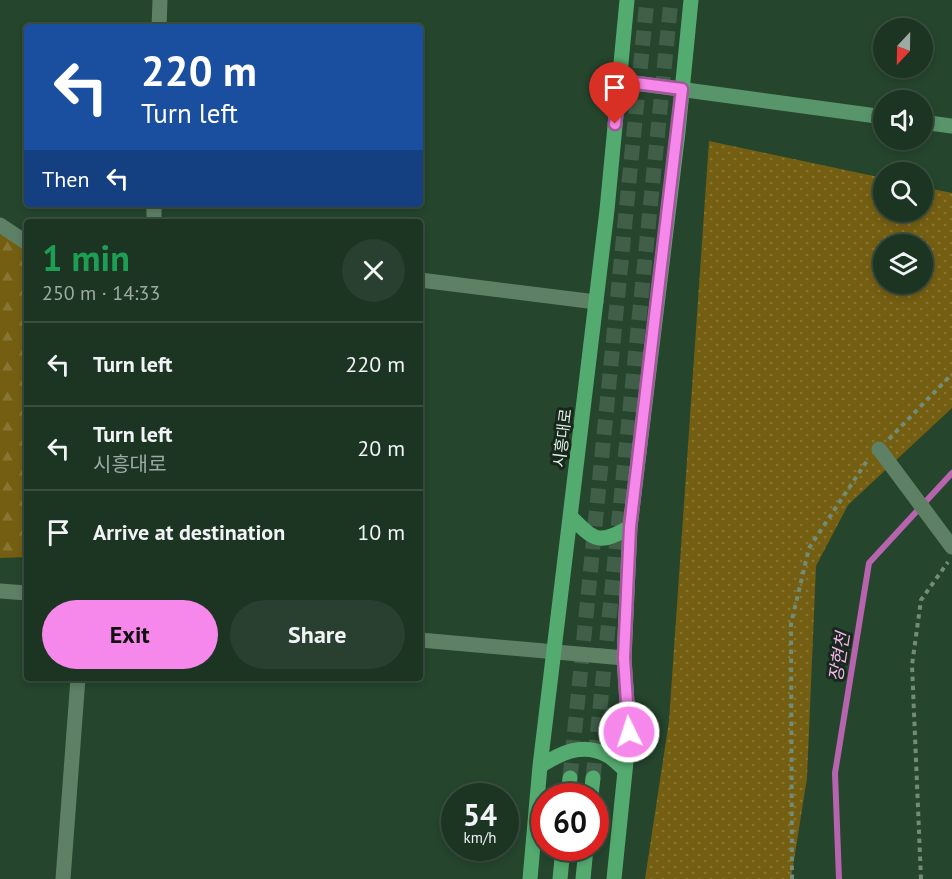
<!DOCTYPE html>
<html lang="en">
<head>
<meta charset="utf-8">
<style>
  :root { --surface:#1c3422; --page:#293f2f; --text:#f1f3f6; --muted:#a0aaa5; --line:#3a4f40; --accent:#f788eb }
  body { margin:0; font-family:"PT Sans","Noto Sans KR",sans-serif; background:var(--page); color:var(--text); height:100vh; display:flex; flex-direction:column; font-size:22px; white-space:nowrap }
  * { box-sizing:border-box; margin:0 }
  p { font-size:20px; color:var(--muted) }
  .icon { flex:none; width:33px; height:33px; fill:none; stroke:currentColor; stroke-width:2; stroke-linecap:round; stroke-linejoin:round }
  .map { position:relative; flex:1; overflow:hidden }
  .drawer { position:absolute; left:24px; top:219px; width:399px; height:462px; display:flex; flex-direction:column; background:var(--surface); border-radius:6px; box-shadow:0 3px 9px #0003,0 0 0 2px var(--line) }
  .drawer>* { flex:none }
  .hud { position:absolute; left:24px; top:24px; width:399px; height:183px; border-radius:6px; box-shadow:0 3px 9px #0003,0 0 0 2px var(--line); background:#1a4fa0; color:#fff; overflow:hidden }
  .needle { width:39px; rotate:202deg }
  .fabs { position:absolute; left:873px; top:18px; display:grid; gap:12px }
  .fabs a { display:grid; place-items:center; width:60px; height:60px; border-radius:50%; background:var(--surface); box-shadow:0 3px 9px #0003,0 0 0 2px var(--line); font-size:30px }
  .speed { position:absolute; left:441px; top:783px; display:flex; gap:12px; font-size:30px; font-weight:700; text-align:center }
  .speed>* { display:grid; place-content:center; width:78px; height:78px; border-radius:50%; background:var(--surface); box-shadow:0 3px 9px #0003,0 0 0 2px var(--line); line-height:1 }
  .speed small { font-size:15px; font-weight:400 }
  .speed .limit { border:9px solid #d22; background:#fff; color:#111 }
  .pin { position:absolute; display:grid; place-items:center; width:51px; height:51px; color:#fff; margin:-62px -26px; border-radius:50% 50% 50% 0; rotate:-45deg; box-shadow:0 0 6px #0007 }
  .pin .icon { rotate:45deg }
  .me { position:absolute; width:66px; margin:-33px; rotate:356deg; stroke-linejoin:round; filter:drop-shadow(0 0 4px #0008) }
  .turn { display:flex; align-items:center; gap:21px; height:126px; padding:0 18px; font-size:27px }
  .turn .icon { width:78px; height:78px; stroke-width:2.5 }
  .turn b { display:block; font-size:42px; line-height:51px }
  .then { display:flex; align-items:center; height:57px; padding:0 18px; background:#0003; gap:12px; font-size:22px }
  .round { display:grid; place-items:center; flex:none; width:63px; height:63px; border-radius:32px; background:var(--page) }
  .head { display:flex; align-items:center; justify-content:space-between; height:102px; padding:0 18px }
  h1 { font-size:36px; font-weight:600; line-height:45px; color:#1e9e55 }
  .cta { display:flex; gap:12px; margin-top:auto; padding:12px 18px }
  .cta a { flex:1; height:69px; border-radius:36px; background:var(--accent); color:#111; font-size:24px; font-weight:600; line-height:69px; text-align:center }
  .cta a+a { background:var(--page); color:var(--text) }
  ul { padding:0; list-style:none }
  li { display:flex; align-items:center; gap:18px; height:84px; padding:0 18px; border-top:2px solid var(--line) }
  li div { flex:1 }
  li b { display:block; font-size:22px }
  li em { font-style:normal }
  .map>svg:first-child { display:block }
</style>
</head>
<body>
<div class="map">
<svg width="952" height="879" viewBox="0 0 952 879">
  <defs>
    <pattern id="forest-firs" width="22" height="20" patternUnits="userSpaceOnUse" patternTransform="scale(1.5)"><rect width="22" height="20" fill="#745e12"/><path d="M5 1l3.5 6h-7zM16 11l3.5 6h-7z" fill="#877534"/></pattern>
    <pattern id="park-dots" width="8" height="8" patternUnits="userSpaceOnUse" patternTransform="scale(1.5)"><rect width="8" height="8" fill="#745e12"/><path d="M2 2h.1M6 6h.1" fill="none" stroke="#877534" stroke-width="1.8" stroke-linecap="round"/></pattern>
  </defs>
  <rect width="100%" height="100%" fill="#25452d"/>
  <path fill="url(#forest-firs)" d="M0 234 27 249V557L0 558Z"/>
  <path fill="url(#park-dots)" fill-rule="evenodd" d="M709 141 883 178 884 212H922L923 187 952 193V408L848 505 816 566 807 778 791 879H645L669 721ZM884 244H922V284H884Z"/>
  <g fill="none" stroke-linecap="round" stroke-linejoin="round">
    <path stroke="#b664ae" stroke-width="6" d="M839 879 835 773 869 563 952 473"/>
    <path stroke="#405e48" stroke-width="15" stroke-dasharray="15 8" stroke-linecap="butt" d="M570 778 647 0
      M593 778 671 0"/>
    <path stroke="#728c78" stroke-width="4" stroke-dasharray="4.5 4.5" stroke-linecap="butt" d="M889 439 952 374
      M792 879 791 624 809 548 867 461
      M921 879 912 665 921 600 948 562"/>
    <path stroke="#5e8065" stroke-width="15" d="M159 27 160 0
      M154 222V204
      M0 225 27 243
      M420 280 596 302
      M879 449 952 547
      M0 591 27 593
      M420 640 624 658
      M63 879 78 678"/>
    <path stroke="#59956a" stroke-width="15" d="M620 81 884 117
      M922 122 952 126"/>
    <path stroke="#54ab6f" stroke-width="15" d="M571 517C595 541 599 545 630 527
      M540 766C561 753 582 742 607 755 613 758 619 765 625 770
      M568 796 570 778
      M591 796 593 778
      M530 879 540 766 607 210 627 0
      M560 879 563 848
      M583 879 586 848
      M614 879 629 732 624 658 630 527 678 132 691 0"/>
  </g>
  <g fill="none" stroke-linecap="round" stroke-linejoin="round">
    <g stroke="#a15899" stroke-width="15">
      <path id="route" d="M615 124 620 81 682 89 630 527 624 658 629 732"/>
    </g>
    <use href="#route" stroke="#f788eb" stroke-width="10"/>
  </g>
  <g text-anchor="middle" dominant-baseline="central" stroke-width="6" stroke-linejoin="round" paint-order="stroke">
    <g font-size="16" fill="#dcefe0" stroke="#19281d">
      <text transform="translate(562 438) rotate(-83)">시흥대로</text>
    </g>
    <g font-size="18" font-style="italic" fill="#f5b5ec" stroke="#19281d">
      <text transform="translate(839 657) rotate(-81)">장현천</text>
    </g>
  </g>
</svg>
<div class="fabs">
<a><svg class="needle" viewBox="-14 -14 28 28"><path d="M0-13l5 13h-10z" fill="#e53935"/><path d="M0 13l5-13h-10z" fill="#a0aaa5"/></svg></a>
<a><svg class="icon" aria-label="sound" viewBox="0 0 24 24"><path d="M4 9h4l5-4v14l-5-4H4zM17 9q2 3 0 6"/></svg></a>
<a><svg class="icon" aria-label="search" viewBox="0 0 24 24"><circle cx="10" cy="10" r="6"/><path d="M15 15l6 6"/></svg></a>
<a><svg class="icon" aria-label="layers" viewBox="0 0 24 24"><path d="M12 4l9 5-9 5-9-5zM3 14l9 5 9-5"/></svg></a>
</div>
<div class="speed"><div>54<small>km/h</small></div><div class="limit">60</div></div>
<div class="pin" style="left:615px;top:124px;background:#d93025"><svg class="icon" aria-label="arrive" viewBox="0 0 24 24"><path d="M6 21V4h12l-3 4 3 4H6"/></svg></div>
<svg class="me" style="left:629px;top:732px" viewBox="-20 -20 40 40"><circle r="17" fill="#f788eb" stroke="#fff" stroke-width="3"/><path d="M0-11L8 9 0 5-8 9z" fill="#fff"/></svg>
<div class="hud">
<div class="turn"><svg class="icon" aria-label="left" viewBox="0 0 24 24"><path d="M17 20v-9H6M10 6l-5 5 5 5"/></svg><div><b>220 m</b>Turn left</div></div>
<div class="then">Then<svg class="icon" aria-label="left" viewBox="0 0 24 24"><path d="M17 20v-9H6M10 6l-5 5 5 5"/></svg></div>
</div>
<section class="drawer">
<div class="head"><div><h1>1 min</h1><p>250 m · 14:33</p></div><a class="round"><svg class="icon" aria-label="close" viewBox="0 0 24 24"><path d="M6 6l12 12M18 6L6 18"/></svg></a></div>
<ul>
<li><svg class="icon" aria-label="left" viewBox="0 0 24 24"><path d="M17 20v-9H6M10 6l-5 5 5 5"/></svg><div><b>Turn left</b></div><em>220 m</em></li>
<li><svg class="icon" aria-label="left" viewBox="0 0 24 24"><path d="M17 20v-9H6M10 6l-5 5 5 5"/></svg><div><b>Turn left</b><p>시흥대로</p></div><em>20 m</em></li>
<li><svg class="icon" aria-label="arrive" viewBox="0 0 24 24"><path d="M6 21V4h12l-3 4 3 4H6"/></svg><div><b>Arrive at destination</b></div><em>10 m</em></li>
</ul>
<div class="cta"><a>Exit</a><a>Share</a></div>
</section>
</div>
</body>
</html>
